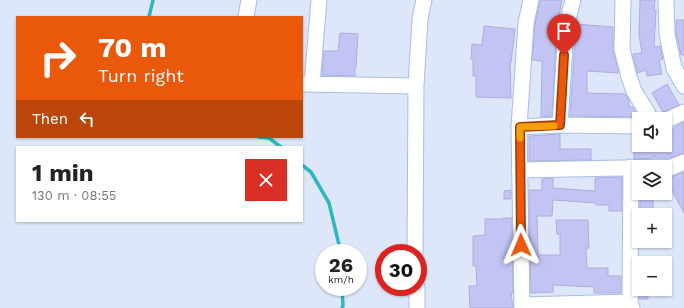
<!DOCTYPE html>
<html lang="en">
<head>
<meta charset="utf-8">
<style>
  :root { --surface:#fff; --page:#f6f6f6; --text:#222; --muted:#767676 }
  body { margin:0; font-family:"Work Sans",sans-serif; background:var(--page); color:var(--text); height:100vh; display:flex; flex-direction:column; font-size:15px; white-space:nowrap }
  * { box-sizing:border-box; margin:0 }
  p { font-size:13px; color:var(--muted) }
  .icon { flex:none; width:22px; height:22px; fill:none; stroke:currentColor; stroke-width:2; stroke-linecap:round; stroke-linejoin:round }
  .map { position:relative; flex:1; overflow:hidden }
  .drawer { position:absolute; left:16px; top:146px; width:287px; height:76px; display:flex; flex-direction:column; background:var(--surface); border-radius:0px; box-shadow:0 1px 3px #0004 }
  .drawer>* { flex:none }
  .top-card { position:absolute; left:16px; top:16px; width:287px; height:122px; border-radius:0px; box-shadow:0 1px 3px #0004; background:#ea580c; color:#fff; overflow:hidden }
  .buttons { position:absolute; left:632px; top:112px; display:grid; gap:8px }
  .buttons a { display:grid; place-items:center; width:40px; height:40px; border-radius:0px; background:var(--surface); box-shadow:0 1px 3px #0004; font-size:20px }
  .speed { position:absolute; left:315px; top:244px; display:flex; gap:8px; font-size:20px; font-weight:700; text-align:center }
  .speed>* { display:grid; place-content:center; width:52px; height:52px; border-radius:50%; background:var(--surface); box-shadow:0 1px 3px #0004; line-height:1 }
  .speed small { font-size:10px; font-weight:400 }
  .speed .limit { border:6px solid #d22; background:#fff; color:#111 }
  .pin { position:absolute; display:grid; place-items:center; width:34px; height:34px; color:#fff; margin:-41px -17px; border-radius:50% 50% 50% 0; rotate:-45deg; box-shadow:0 0 4px #0007 }
  .pin .icon { rotate:45deg }
  .me { position:absolute; width:44px; margin:-22px; rotate:359deg; stroke-linejoin:round; filter:drop-shadow(0 0 3px #0008) }
  .turn { display:flex; align-items:center; gap:14px; height:84px; padding:0 16px; font-size:18px }
  .turn .icon { width:52px; height:52px; stroke-width:2.5 }
  .turn b { display:block; font-size:28px; line-height:34px }
  .then { display:flex; align-items:center; height:38px; padding:0 16px; background:#0003; gap:8px; font-size:15px }
  .round { display:grid; place-items:center; flex:none; width:42px; height:42px; border-radius:0px; background:var(--page) }
  .headline { display:flex; align-items:center; justify-content:space-between; height:68px; padding:0 16px }
  h1 { font-size:24px; font-weight:700; line-height:30px }
  .map>svg:first-child { display:block }
</style>
</head>
<body>
<div class="map">
<svg width="684" height="308" viewBox="0 0 684 308">
  <rect width="100%" height="100%" fill="#dde7f9"/>
  <g fill="none" stroke-linecap="round" stroke-linejoin="round">
    <path stroke="#30b6c1" stroke-width="3.5" d="M149 17 153 0
      M259 137 269 138 281 147
      M302 165 311 172 329 203 341 253
      M342 308 343 306 342 287"/>
  </g>
  <path fill="#c3c4f3" stroke="#acaedc" d="M540 0H562L557 26 552 116 541 117 542 61 532 60 535 24Z
    M640 0H655L654 10H656L654 47 660 46 663 59 659 60 662 74 647 76 646 70 637 73 633 54 642 53 639 35Z
    M676 20H684V55H681L676 33Z
    M576 24 613 27V51L619 73 587 71V93L625 94 629 100V107H633L635 110V117L570 116Z
    M484 26 515 29 511 63H510L511 98 476 97V76H473V59H471L472 44 482 45Z
    M340 33 358 34 356 67 355 66V76L322 75 324 51H338Z
    M667 84 679 105 663 112 652 93Z
    M684 122V153L670 158H656L654 155V158L634 159V149L639 147H665V133Z
    M560 134V149H591V160L529 161V136Z
    M684 172V213L666 179Z
    M622 177V211H609V205H596V203L553 200 552 216H537L538 255H560V234H557L556 220H588L589 248H586L587 268H608V276H621V293H594V287L553 285V292L531 293 529 190H542V179L553 178V188L595 191V178Z
    M511 190V199H504V191Z
    M640 193H653V215H640Z
    M503 218H512L513 293H511L513 308H470L469 286H477L476 266H473V236L485 235V219H503Z
    M639 289H647L648 299H639Z"/>
  <g fill="none" stroke-linecap="round" stroke-linejoin="round">
    <g stroke="#a7bde8" stroke-width="17">
      <path id="minor" d="M623 0 622 49 629 77 634 91 651 119
        M666 0 667 34 674 68 684 86
        M246 17 249 0
        M302 84 416 86
        M312 84 319 0
        M665 121 684 112
        M560 125 566 27 573 0
        M519 127 560 125 639 126
        M631 167 630 302 632 308
        M519 170 672 167 684 162
        M415 253 416 86 420 19 424 0
        M417 287V308
        M522 305 630 302
        M522 308 519 127 526 23 531 0"/>
    </g>
    <use href="#minor" stroke="#fff" stroke-width="15"/>
  </g>
  <g fill="none" stroke-linecap="round" stroke-linejoin="round">
    <g stroke="#983908" stroke-width="10">
      <path id="route" d="M521 245 520 127 560 125 564 55"/>
    </g>
    <use href="#route" stroke="#ea580c" stroke-width="7"/>
    <path stroke="#f59e0b" stroke-width="7" d="M520 138V127L554 126"/>
  </g>
</svg>
<div class="buttons">
<a><svg class="icon" aria-label="sound" viewBox="0 0 24 24"><path d="M4 9h4l5-4v14l-5-4H4zM17 9q2 3 0 6"/></svg></a>
<a><svg class="icon" aria-label="layers" viewBox="0 0 24 24"><path d="M12 4l9 5-9 5-9-5zM3 14l9 5 9-5"/></svg></a>
<a>+</a>
<a>−</a>
</div>
<div class="speed"><div>26<small>km/h</small></div><div class="limit">30</div></div>
<div class="pin" style="left:564px;top:55px;background:#d93025"><svg class="icon" aria-label="arrive" viewBox="0 0 24 24"><path d="M6 21V4h12l-3 4 3 4H6"/></svg></div>
<svg class="me" style="left:521px;top:245px" viewBox="-20 -20 40 40"><path d="M0-17L14 15 0 8-14 15z" fill="#ea580c" stroke="#fff" stroke-width="4"/></svg>
<div class="top-card">
<div class="turn"><svg class="icon" aria-label="right" viewBox="0 0 24 24"><path d="M7 20v-9h11M14 6l5 5-5 5"/></svg><div><b>70 m</b>Turn right</div></div>
<div class="then">Then<svg class="icon" aria-label="left" viewBox="0 0 24 24"><path d="M17 20v-9H6M10 6l-5 5 5 5"/></svg></div>
</div>
<section class="drawer">
<div class="headline"><div><h1>1 min</h1><p>130 m · 08:55</p></div><a class="round" style="background:#d93025;color:#fff"><svg class="icon" aria-label="close" viewBox="0 0 24 24"><path d="M6 6l12 12M18 6L6 18"/></svg></a></div>
</section>
</div>
</body>
</html>
